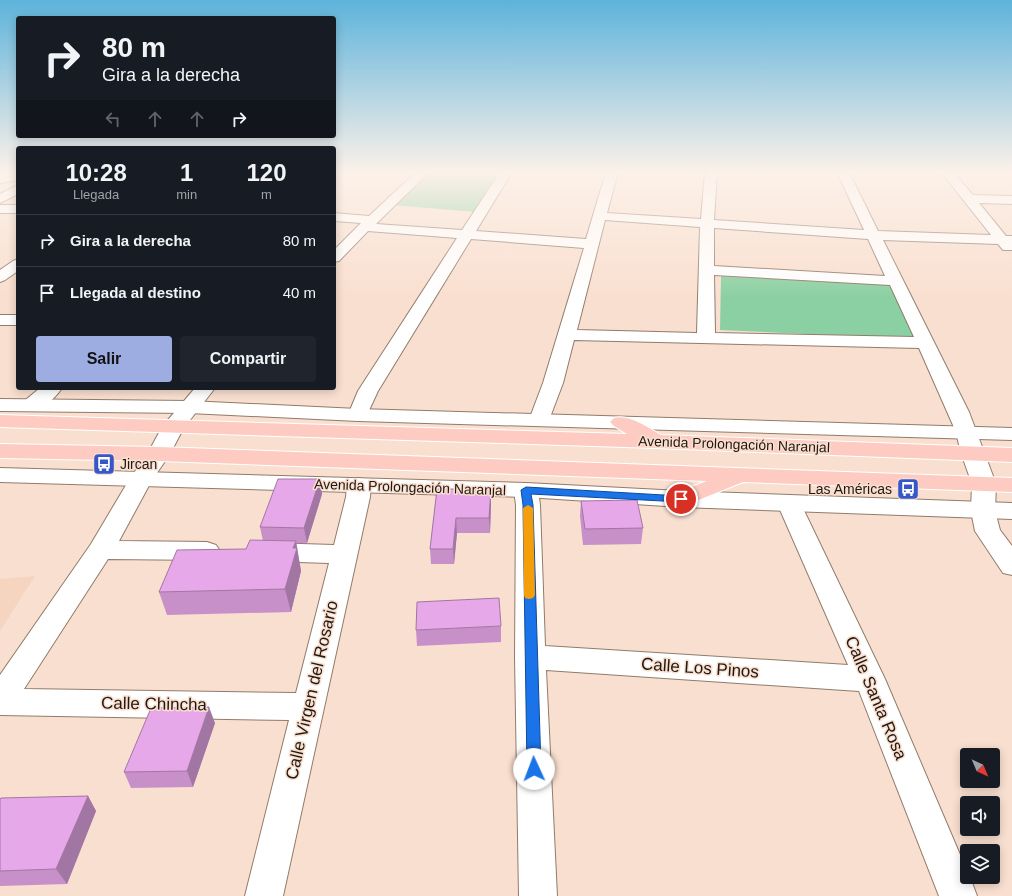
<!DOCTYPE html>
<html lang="es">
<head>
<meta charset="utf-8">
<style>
  :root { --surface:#171b24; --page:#20242c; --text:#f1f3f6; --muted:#9ea1a6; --line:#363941; --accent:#9dade1 }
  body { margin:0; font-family:Arial,sans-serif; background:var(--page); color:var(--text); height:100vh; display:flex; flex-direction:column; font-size:15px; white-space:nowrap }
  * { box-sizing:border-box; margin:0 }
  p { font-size:13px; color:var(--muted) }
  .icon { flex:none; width:22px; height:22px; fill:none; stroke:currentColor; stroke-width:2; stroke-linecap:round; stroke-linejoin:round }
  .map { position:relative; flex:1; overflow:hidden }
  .details { position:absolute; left:16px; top:146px; width:320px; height:244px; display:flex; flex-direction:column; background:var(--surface); border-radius:4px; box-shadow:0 2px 10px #0003 }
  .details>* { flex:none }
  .guide { position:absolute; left:16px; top:16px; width:320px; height:122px; border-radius:4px; box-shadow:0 2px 10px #0003; background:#171b24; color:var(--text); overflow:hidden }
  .needle { width:26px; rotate:136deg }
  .tools { position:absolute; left:960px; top:748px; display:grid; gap:8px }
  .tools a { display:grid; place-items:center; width:40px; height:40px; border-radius:4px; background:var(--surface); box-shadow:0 2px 10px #0003; font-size:20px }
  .pin { position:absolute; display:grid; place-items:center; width:34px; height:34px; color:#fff; margin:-17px; border:2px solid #fff; border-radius:50%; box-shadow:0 1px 4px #0007 }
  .me { position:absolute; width:44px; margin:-22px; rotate:358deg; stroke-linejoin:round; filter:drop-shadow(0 0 3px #0008) }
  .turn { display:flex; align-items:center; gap:14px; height:84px; padding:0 20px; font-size:18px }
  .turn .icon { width:52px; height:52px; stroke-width:2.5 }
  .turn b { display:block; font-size:28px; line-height:34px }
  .lanes { display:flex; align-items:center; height:38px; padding:0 20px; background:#0003; justify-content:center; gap:20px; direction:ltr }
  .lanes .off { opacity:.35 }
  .eta { display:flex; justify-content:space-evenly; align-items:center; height:68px; text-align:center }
  .eta b { font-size:24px; font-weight:600; line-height:28px }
  .cta { display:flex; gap:8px; margin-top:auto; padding:8px 20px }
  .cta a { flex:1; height:46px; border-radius:4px; background:var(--accent); color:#111; font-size:16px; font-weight:600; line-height:46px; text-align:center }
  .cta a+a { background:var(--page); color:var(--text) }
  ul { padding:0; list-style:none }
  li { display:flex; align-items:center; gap:12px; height:52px; padding:0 20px; border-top:1px solid var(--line) }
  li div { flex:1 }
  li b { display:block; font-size:15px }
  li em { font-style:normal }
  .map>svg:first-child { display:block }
</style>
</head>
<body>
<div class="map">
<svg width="1012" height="896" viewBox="0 0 1012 896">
  <rect width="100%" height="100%" fill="#f9dfcf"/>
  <path fill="#f6d5c0" d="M35 576 0 631V579Z"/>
  <path fill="#8bd0a2" d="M427 172H501L476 212 392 205Z
    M721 276 893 285 916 339 720 330Z"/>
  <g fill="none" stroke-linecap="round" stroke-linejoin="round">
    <g stroke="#917b6b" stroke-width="2">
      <path id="street" d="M416 172H429L376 224 462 230 500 172H512L476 231 586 239 606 172H618L607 213 701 219 705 172H717L714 220 864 230 837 172H849L878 231 991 235 941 172H953L973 195 1012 196V204L979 203 1006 236H1012V250H1003L998 244 883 240 969 412 996 484 995 511 1000 530 1012 546V575L1003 573 975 531 971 511 972 484 961 453 956 432 919 348 574 340 563 383 549 420 546 424 539 426 532 424 529 420 543 383 584 248 471 239 378 391 365 419 358 421 351 419 348 415 358 391 457 238 368 231 339 261 334 262V250L361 223 334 221V213L369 216ZM605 220 700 227 697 333 577 330ZM714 228 868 239 885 276 714 266ZM714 275 890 285 914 337 715 333Z
        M18 185V194L0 203V194Z
        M0 205H18V213H0Z
        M18 259V271L5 280 0 282V270L13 261Z
        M0 315H18V325H0Z
        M40 388H62C54 400 38 414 23 410L20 406 23 402Z
        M195 388H215L183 429 170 454 152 480 119 541 207 542 216 545 220 551 216 557 207 560 108 559 24 689 296 693 329 563 268 561 259 558 255 552 259 546 268 543 334 545 346 497 347 485 351 480 359 478 367 480 371 485 370 497 283 896H245L289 720 0 715V675L91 544 129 480 148 453 162 427Z
        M526 483 534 485 538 490 540 505 545 646 848 665 777 503 780 498 789 495 798 498 885 679 967 871V877H970L977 896H939L859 691 546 670 557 896H519L515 657 516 505 514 490 518 485Z"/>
    </g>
    <g stroke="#917b6b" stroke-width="2">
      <path id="secondary" d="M18 172V180L0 183V175Z
        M0 399 189 401 358 409 1012 428V440L358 421 189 413 0 411Z
        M0 468 526 483 681 491 1012 503V519L681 507 526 497 0 482Z"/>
    </g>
    <g stroke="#fff" stroke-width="2">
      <path id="primary" d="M0 415 627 434 614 426 610 422 614 418C629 414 647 427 661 435L1012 448V462L655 448 0 427Z
        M0 444 159 447 1012 478V492L743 482 681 507 673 504 669 499 673 494 707 481 159 461 0 458Z"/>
    </g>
    <use href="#street" fill="#fff" fill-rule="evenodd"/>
    <use href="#secondary" fill="#fff" fill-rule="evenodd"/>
    <use href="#primary" fill="#fdcbc1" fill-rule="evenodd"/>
  </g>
  <path fill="#c790c8" d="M320 479 322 494 307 543H296L301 571 291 612 167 615 159 592 263 541 260 527Z
    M437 489 491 504 490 533H457L454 564H431L430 549Z
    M581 501 643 528 641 544 583 545 580 516Z
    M501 626V642L417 646 416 630Z
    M215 723 193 787 131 788 124 772Z
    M88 796 96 811 67 884 0 886V799Z"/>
  <path fill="#a276a3" d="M320 479 322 494 307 543 304 528Z
    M491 489V504L490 533 489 518Z
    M456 518 457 533 454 564 453 549Z
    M296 541 301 571 291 612 285 589 293 548Z
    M209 707 215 723 193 787 187 771Z
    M88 796 96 811 67 884 56 869Z"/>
  <path fill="#e7a8e9" stroke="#a276a3" d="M278 479H320L304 528 260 527Z
    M437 489H491L489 518H456L453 549H430Z
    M637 500 643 528 585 529 581 501Z
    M250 540 296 541 293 548H297L285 589 159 592 177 550 246 549Z
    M499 598 501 626 416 630 417 602Z
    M209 707 187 771 124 772 151 708Z
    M88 796 56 869 0 871V799L1 798Z"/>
  <linearGradient id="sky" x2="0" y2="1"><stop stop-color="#5db3db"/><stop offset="0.58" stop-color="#fcf1e9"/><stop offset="1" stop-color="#fcf1e9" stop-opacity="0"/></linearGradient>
  <rect width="1012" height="297" fill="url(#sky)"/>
  <path fill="#1a73e8" stroke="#114b97" d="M526 487 681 496 686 499 681 502 531 494 533 505 541 769 539 773 534 775 529 773 527 769 523 505 521 490Z"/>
  <path fill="#f59e0b" d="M528 505 533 508 535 595 533 598 529 599 525 598 524 595 523 508Z"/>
  <defs>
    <g id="bus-square" transform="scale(1.15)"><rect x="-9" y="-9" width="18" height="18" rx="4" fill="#3657c8" stroke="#f9dfcf"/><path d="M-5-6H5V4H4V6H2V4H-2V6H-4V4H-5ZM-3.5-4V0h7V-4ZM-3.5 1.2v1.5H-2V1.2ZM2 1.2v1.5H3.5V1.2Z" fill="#fff"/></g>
  </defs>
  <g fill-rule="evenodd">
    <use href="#bus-square" x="104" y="464"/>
    <use href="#bus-square" x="908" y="489"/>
  </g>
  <g text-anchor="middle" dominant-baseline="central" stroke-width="3" stroke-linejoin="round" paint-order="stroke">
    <g font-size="14" fill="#211812" stroke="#f9dfcf">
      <text transform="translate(734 444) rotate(2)">Avenida Prolongación Naranjal</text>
      <text transform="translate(410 487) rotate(2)">Avenida Prolongación Naranjal</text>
    </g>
    <g font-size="14" fill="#211812" stroke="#f9dfcf" text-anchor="start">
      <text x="120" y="464">Jircan</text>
      <text x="892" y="489" text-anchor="end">Las Américas</text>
    </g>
    <g font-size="17" fill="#211812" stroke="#f9dfcf">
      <text transform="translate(700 668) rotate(4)">Calle Los Pinos</text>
      <text transform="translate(312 690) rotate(-77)">Calle Virgen del Rosario</text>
      <text transform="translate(876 698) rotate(67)">Calle Santa Rosa</text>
      <text transform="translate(154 704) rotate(1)">Calle Chincha</text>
    </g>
  </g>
</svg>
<div class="tools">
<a><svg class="needle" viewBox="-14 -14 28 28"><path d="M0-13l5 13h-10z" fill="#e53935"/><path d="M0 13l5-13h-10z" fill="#9ea1a6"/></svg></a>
<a><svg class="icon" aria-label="sound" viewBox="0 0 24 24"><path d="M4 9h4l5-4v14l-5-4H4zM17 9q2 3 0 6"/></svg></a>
<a><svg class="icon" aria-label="layers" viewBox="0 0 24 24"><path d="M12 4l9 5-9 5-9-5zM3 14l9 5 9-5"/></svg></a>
</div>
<div class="pin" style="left:681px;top:499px;background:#d93025"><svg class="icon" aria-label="arrive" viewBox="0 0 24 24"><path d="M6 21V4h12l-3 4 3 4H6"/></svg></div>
<svg class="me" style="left:534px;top:769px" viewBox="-20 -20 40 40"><circle r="19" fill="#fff"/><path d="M0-13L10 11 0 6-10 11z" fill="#1a73e8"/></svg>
<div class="guide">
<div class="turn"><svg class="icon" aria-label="right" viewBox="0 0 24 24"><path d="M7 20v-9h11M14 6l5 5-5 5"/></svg><div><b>80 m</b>Gira a la derecha</div></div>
<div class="lanes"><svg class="icon off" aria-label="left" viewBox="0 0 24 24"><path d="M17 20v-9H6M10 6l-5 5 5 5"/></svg><svg class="icon off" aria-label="ahead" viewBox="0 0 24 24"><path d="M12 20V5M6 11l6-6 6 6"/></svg><svg class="icon off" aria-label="ahead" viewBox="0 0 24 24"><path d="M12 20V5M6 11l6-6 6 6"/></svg><svg class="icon" aria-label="right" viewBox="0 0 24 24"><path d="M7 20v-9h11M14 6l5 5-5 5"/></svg></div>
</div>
<section class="details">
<div class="eta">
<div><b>10:28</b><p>Llegada</p></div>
<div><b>1</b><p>min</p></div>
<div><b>120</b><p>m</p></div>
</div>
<ul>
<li><svg class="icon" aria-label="right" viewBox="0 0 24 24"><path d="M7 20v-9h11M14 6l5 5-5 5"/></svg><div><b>Gira a la derecha</b></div><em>80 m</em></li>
<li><svg class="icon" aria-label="arrive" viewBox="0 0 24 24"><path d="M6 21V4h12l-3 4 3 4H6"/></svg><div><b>Llegada al destino</b></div><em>40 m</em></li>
</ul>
<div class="cta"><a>Salir</a><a>Compartir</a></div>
</section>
</div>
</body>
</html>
